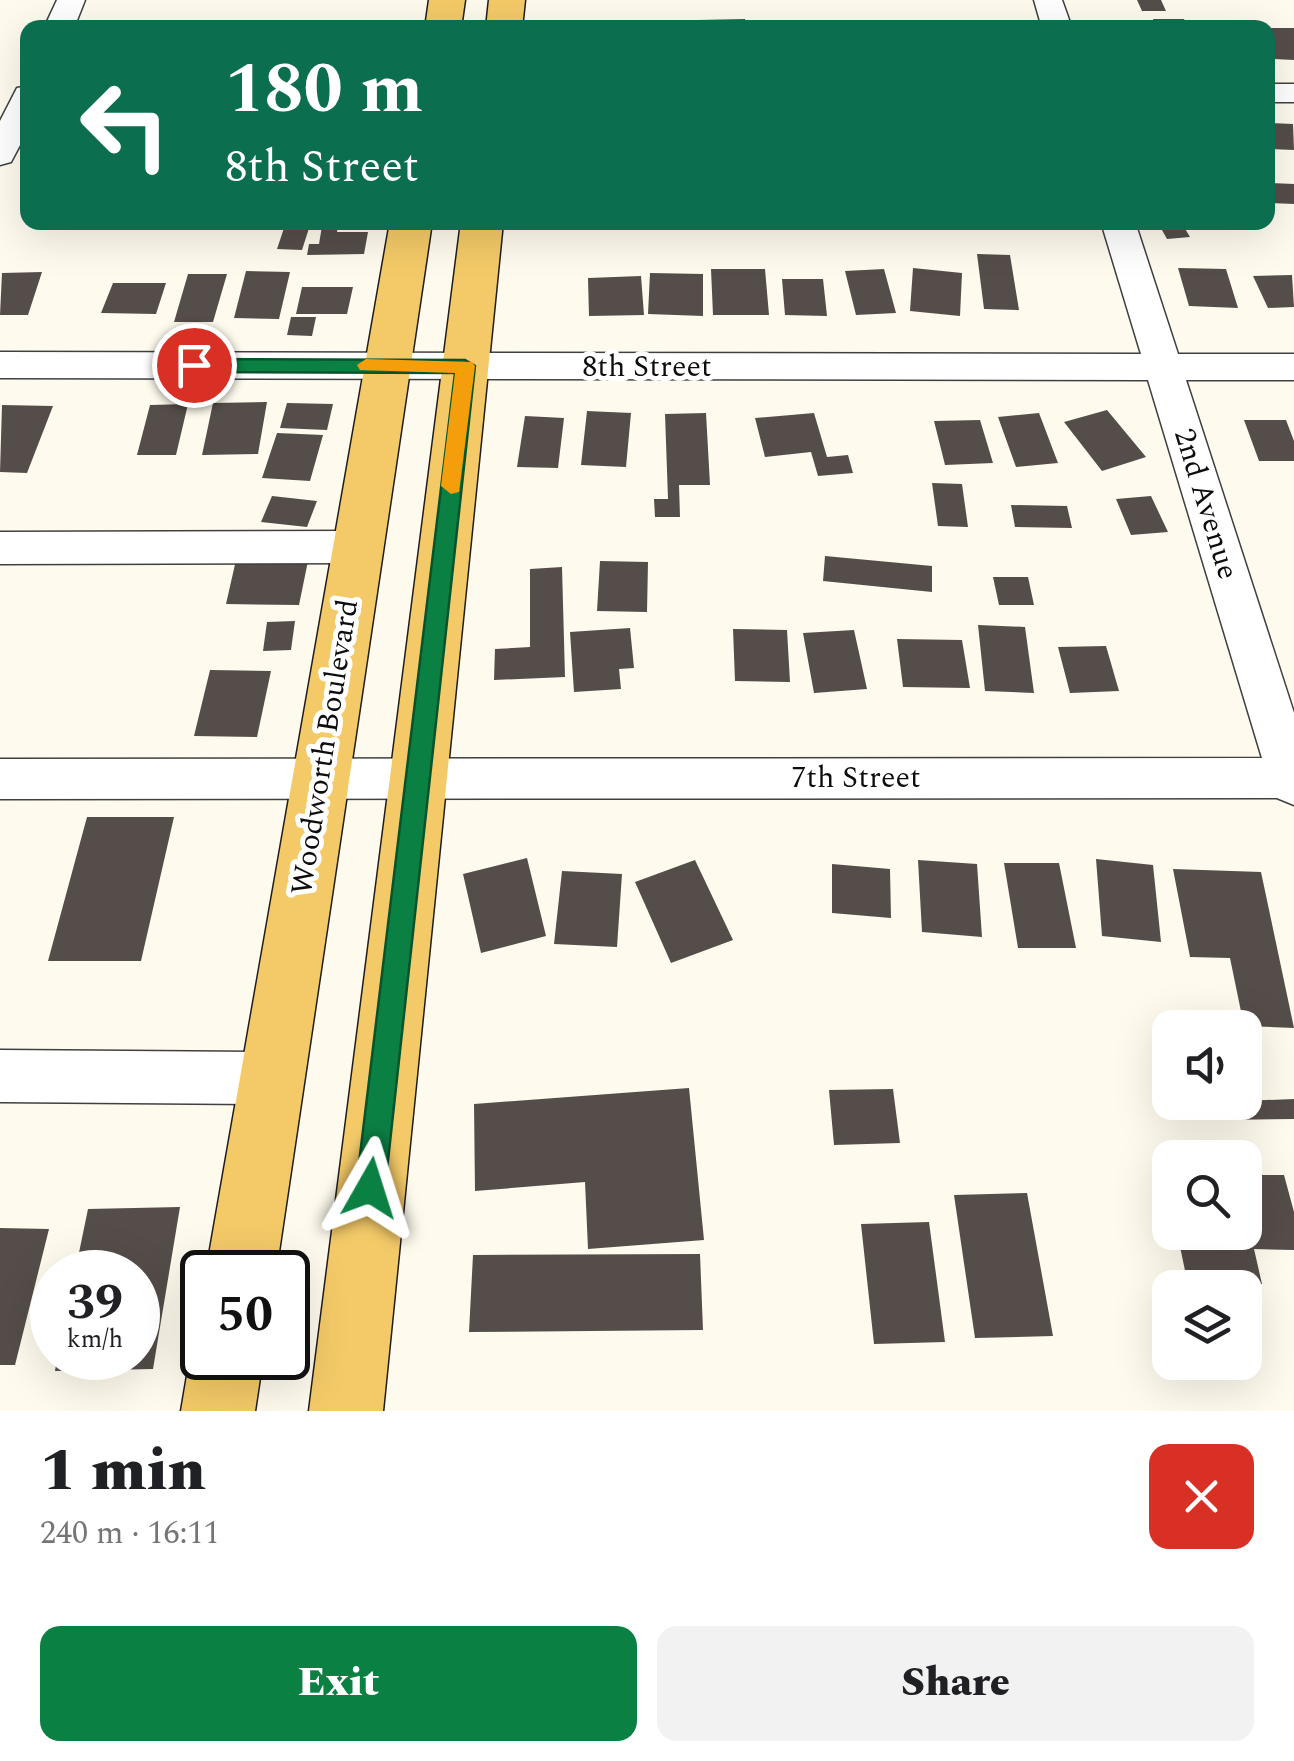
<!DOCTYPE html>
<html lang="en">
<head>
<meta charset="utf-8">
<style>
  :root { --surface:#fff; --page:#f2f2f2; --text:#202124; --muted:#757577; --accent:#0b8043 }
  body { margin:0; font-family:Spectral,serif; background:var(--page); color:var(--text); height:100vh; display:flex; flex-direction:column; font-size:38px; white-space:nowrap }
  * { box-sizing:border-box; margin:0 }
  p { font-size:32px; color:var(--muted) }
  .icon { flex:none; width:55px; height:55px; fill:none; stroke:currentColor; stroke-width:2; stroke-linecap:round; stroke-linejoin:round }
  .map { position:relative; height:1411px; overflow:hidden }
  .panel { display:flex; flex-direction:column; background:var(--surface); flex:1 }
  .panel>* { flex:none }
  .guide { position:absolute; left:20px; top:20px; width:1255px; height:210px; border-radius:20px; box-shadow:0 10px 40px #0002; background:#0b6e4f; color:#fff; overflow:hidden }
  .controls { position:absolute; left:1152px; top:1010px; display:grid; gap:20px }
  .controls a { display:grid; place-items:center; width:110px; height:110px; border-radius:20px; background:var(--surface); box-shadow:0 10px 40px #0002; font-size:50px }
  .speed { position:absolute; left:30px; top:1250px; display:flex; gap:20px; font-size:50px; font-weight:700; text-align:center }
  .speed>* { display:grid; place-content:center; width:130px; height:130px; border-radius:50%; background:var(--surface); box-shadow:0 10px 40px #0002; line-height:1 }
  .speed small { font-size:25px; font-weight:400 }
  .speed .limit { border:5px solid #111; border-radius:15px; background:#fff; color:#111 }
  .pin { position:absolute; display:grid; place-items:center; width:85px; height:85px; color:#fff; margin:-42px; border:5px solid #fff; border-radius:50%; box-shadow:0 2px 10px #0007 }
  .me { position:absolute; width:110px; margin:-55px; rotate:6deg; stroke-linejoin:round; filter:drop-shadow(0 0 8px #0008) }
  .turn { display:flex; align-items:center; gap:35px; height:210px; padding:0 40px; font-size:45px }
  .turn .icon { width:130px; height:130px; stroke-width:2.5 }
  .turn b { display:block; font-size:70px; line-height:85px }
  .round { display:grid; place-items:center; flex:none; width:105px; height:105px; border-radius:20px; background:var(--page) }
  .headline { display:flex; align-items:center; justify-content:space-between; height:170px; padding:0 40px }
  h1 { font-size:60px; font-weight:800; line-height:75px }
  .cta { display:flex; gap:20px; margin-top:auto; padding:20px 40px }
  .cta a { flex:1; height:115px; border-radius:20px; background:var(--accent); color:#fff; font-size:40px; font-weight:800; line-height:115px; text-align:center }
  .cta a+a { background:var(--page); color:var(--text) }
  .map>svg:first-child { display:block }
</style>
</head>
<body>
<div class="map">
<svg width="1294" height="1411" viewBox="0 0 1294 1411">
  <rect width="100%" height="100%" fill="#fefaed"/>
  <path fill="#554d49" d="M1137 0H1161L1166 11H1142Z
    M745 19 746 28H699L698 20Z
    M1153 19H1184L1188 28H1156Z
    M1268 28H1294V60L1274 59 1268 42Z
    M1268 123 1293 124 1294 150 1268 149Z
    M1268 183 1294 184V204L1270 203Z
    M286 222H311L302 250 277 249Z
    M1164 222H1181L1190 237 1167 239 1158 223Z
    M322 226H338L337 232H368L364 254 307 255 309 244H319Z
    M977 254 1010 255 1019 310 984 309Z
    M913 268 962 273 960 316 910 311Z
    M1178 268 1226 269 1238 308 1189 306Z
    M711 269H765L769 315H713Z
    M884 269 896 313 856 315 845 271Z
    M246 271 290 272 279 319 234 318Z
    M42 272 28 315H0L2 273Z
    M650 273 703 274V316L648 314Z
    M188 274H227L213 322H174Z
    M1292 275 1294 307 1268 308 1253 276Z
    M641 276 644 315 589 316 588 278Z
    M782 279H823L827 316 785 315Z
    M113 283H166L156 314 101 313Z
    M302 287H353L347 314H296Z
    M291 317H316L312 336 287 335Z
    M267 402 258 454 202 455 213 403Z
    M287 403 333 404 327 430 280 428Z
    M188 404 176 455H137L150 405Z
    M2 405 53 406 27 473 0 472Z
    M1107 410 1146 457 1102 471 1064 422Z
    M587 411 631 413 626 467 581 465Z
    M706 413 710 485H679L680 517H655L654 499H668L665 414Z
    M814 413 827 457 848 455 853 473 818 476 811 452 765 457 755 418Z
    M1039 413 1058 463 1016 467 998 417Z
    M525 416 564 418 558 468 517 467Z
    M980 420 993 463 945 465 934 421Z
    M1244 420H1286L1294 441V461H1259Z
    M277 433 323 435 310 481 262 478Z
    M932 483 962 484 968 527 938 526Z
    M272 496 317 501 307 527 261 522Z
    M1151 496 1168 532 1131 535 1116 499Z
    M1011 505 1067 506 1072 528 1015 527Z
    M825 556 932 566V592L823 581Z
    M236 560 308 561 299 605 226 604Z
    M600 561 648 562 647 612 597 611Z
    M562 567 565 677 494 680 495 649 530 647V569Z
    M993 577H1028L1034 605H999Z
    M295 621 291 650 263 651 267 622Z
    M978 625 1025 627 1034 693 985 691Z
    M630 628 634 668 619 669 621 689 574 692 570 632Z
    M733 629 787 630 790 682 735 681Z
    M854 630 867 689 814 693 803 633Z
    M897 639 962 640 970 688 903 687Z
    M1106 646 1119 691 1070 693 1058 647Z
    M210 670 271 671 257 737 194 736Z
    M87 817H174L141 961H48Z
    M527 858 546 936 481 953 463 874Z
    M1096 859 1153 865 1161 942 1102 936Z
    M695 860 733 940 671 963 635 882Z
    M918 860 977 864 982 937 922 932Z
    M1004 863H1059L1076 948H1018Z
    M832 864 890 869 891 918 832 913Z
    M1173 869 1261 872 1294 1028 1244 1026 1230 958 1190 957Z
    M562 871 622 874 617 947 554 944Z
    M689 1088 704 1240 588 1249 585 1182 475 1191 474 1104Z
    M893 1089 900 1143 834 1145 829 1090Z
    M1294 1099V1119L1222 1120 1218 1102Z
    M1245 1175H1284L1294 1212V1250L1254 1249 1262 1284 1188 1285 1177 1232H1245Z
    M1027 1193 1053 1336 975 1338 954 1195Z
    M180 1207 153 1369 55 1371 57 1358H138V1272H75L88 1209Z
    M929 1222 945 1342 874 1344 861 1224Z
    M0 1228 49 1229 15 1365H0Z
    M700 1254 703 1330 469 1332 473 1255Z"/>
  <g fill="none" stroke-linecap="round" stroke-linejoin="round">
    <g stroke="#404040" stroke-width="3">
      <path id="minor" d="M57 0H85L74 28H44Z
        M1034 0H1062L1072 28H1042Z
        M1268 84H1294V102H1268Z
        M28 86V130L11 162 0 165V121L17 88Z
        M1101 222H1135L1178 354H1294V380H1186L1294 713V805L1277 798 0 799V759L1262 758 1148 380 0 378V352L1141 354Z
        M358 531 373 536 379 547 373 558 358 563 0 564V532Z
        M0 1050 272 1052 291 1059 299 1078 291 1097 272 1104 0 1102Z"/>
    </g>
    <g stroke="#1e1e1e" stroke-width="3">
      <path id="major" d="M429 0H465L461 28H425Z
        M489 0H525L522 28H486Z
        M390 222H432L276 1272H206Z
        M461 222H503L383 1411H309Z
        M201 1332 202 1358H263L255 1411H181L190 1358Z"/>
    </g>
    <use href="#minor" fill="#fff" fill-rule="evenodd"/>
    <use href="#major" fill="#f4ca68" fill-rule="evenodd"/>
  </g>
  <path fill="#0b8043" stroke="#07532c" stroke-width="2.5" d="M194 359 465 360 475 366 385 1188 381 1199 370 1203 360 1199 356 1188 455 373 194 372 185 365Z"/>
  <path fill="#f59e0b" d="M366 359 472 362 475 366 459 492 451 494 441 486 455 373 360 370 357 365Z"/>
  <g text-anchor="middle" dominant-baseline="central" stroke-width="10" stroke-linejoin="round" paint-order="stroke">
    <g font-size="30" fill="#0d0d0d" stroke="#fff">
      <text x="647" y="367">8th Street</text>
      <text transform="translate(1206 504) rotate(73)">2nd Avenue</text>
      <text transform="translate(325 747) rotate(-81)">Woodworth Boulevard</text>
      <text x="856" y="778">7th Street</text>
    </g>
  </g>
</svg>
<div class="controls">
<a><svg class="icon" aria-label="sound" viewBox="0 0 24 24"><path d="M4 9h4l5-4v14l-5-4H4zM17 9q2 3 0 6"/></svg></a>
<a><svg class="icon" aria-label="search" viewBox="0 0 24 24"><circle cx="10" cy="10" r="6"/><path d="M15 15l6 6"/></svg></a>
<a><svg class="icon" aria-label="layers" viewBox="0 0 24 24"><path d="M12 4l9 5-9 5-9-5zM3 14l9 5 9-5"/></svg></a>
</div>
<div class="speed"><div>39<small>km/h</small></div><div class="limit">50</div></div>
<div class="pin" style="left:194px;top:365px;background:#d93025"><svg class="icon" aria-label="arrive" viewBox="0 0 24 24"><path d="M6 21V4h12l-3 4 3 4H6"/></svg></div>
<svg class="me" style="left:370px;top:1188px" viewBox="-20 -20 40 40"><path d="M0-17L14 15 0 8-14 15z" fill="#0b8043" stroke="#fff" stroke-width="4"/></svg>
<div class="guide">
<div class="turn"><svg class="icon" aria-label="left" viewBox="0 0 24 24"><path d="M17 20v-9H6M10 6l-5 5 5 5"/></svg><div><b>180 m</b>8th Street</div></div>
</div>
</div>
<section class="panel">
<div class="headline"><div><h1>1 min</h1><p>240 m · 16:11</p></div><a class="round" style="background:#d93025;color:#fff"><svg class="icon" aria-label="close" viewBox="0 0 24 24"><path d="M6 6l12 12M18 6L6 18"/></svg></a></div>
<div class="cta"><a>Exit</a><a>Share</a></div>
</section>
</body>
</html>
